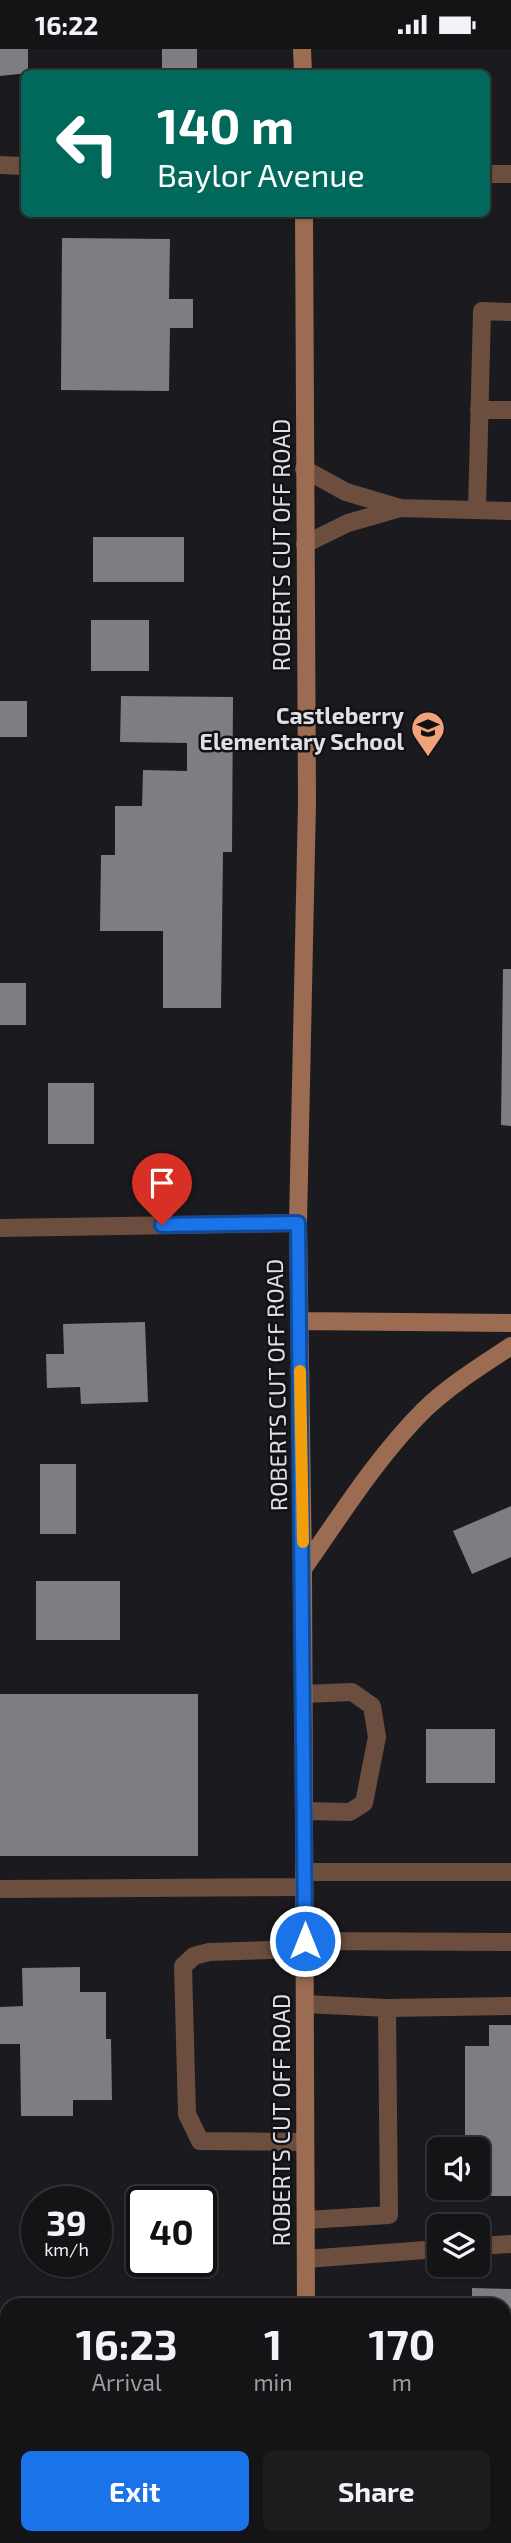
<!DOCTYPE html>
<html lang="en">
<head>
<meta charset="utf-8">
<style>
  :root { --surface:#141417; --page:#1d1d20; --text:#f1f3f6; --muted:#9d9ea1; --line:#333336; --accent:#1a73e8 }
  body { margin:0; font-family:"Exo 2",sans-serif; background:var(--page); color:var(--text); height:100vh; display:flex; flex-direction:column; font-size:26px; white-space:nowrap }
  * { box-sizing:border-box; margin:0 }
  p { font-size:23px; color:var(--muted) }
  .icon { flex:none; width:38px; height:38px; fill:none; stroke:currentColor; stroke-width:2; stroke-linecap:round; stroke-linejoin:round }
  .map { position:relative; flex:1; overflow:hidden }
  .sheet { position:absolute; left:0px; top:2249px; width:511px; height:247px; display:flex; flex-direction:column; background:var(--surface); border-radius:21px 21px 0 0; box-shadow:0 2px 5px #0004,0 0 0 2px var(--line) }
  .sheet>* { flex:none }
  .banner { position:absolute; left:21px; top:21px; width:469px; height:147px; border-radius:10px; box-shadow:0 2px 5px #0004,0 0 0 2px var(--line); background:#00695c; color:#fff; overflow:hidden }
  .controls { position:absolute; left:427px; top:2088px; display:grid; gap:14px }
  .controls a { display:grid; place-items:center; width:63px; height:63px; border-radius:10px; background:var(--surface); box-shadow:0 2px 5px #0004,0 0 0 2px var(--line); font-size:35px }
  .speed { position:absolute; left:21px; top:2137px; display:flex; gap:14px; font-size:35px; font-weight:700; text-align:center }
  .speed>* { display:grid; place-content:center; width:91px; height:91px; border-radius:50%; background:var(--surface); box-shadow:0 2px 5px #0004,0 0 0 2px var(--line); line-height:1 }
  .speed small { font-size:18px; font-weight:400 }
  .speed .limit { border:4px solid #111; border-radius:10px; background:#fff; color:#111 }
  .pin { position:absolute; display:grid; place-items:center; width:60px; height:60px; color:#fff; margin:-72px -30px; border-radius:50% 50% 50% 0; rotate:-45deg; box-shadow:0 0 7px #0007 }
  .pin .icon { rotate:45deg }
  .me { position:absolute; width:77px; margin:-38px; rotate:0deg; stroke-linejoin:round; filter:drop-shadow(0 0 5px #0008) }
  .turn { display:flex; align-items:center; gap:24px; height:147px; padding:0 21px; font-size:32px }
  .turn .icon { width:91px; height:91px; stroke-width:2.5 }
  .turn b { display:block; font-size:49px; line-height:60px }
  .eta { display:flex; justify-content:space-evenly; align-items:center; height:119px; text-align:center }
  .eta b { font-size:42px; font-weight:700; line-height:49px }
  .primary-button { display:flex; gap:14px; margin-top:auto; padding:14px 21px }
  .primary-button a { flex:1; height:80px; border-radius:10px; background:var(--accent); color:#fff; font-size:28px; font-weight:700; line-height:80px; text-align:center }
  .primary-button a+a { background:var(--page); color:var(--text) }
  .status { display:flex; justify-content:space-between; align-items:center; height:49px; padding:0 35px; background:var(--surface); direction:ltr }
  .status svg { height:19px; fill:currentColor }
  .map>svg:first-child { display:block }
</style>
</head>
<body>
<div class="status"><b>16:22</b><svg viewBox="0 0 49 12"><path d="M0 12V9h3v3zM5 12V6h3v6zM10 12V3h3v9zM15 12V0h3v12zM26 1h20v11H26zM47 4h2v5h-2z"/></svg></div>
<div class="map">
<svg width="511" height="2494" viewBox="0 0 511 2494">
  <rect width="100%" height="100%" fill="#1a1a1f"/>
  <path fill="#7d7d83" d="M0 0H28V24L0 27Z
    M162 0H197V24H162Z
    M62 189 170 190 169 250H193V279H170L169 342 61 341Z
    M93 488H184V533H93Z
    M91 571H149V622H91Z
    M121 647 233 648 232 803H223L221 959H163V882H100L101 806H115V757H142L143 721 187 722V694L120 693Z
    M0 652H27V688H0Z
    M503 920H511V1077L501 1076Z
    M0 934H26V976H0Z
    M48 1034H94V1095H48Z
    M145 1273 148 1353 81 1355 80 1338 47 1339 46 1305H64L63 1275Z
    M40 1415H76V1485H40Z
    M511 1457V1508L472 1525 453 1482Z
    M36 1532H120V1591H36Z
    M0 1645H198V1807H0Z
    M426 1680H495V1734H426Z
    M80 1918V1943H106V1990H111L112 2051H73V2067H21L20 1995H0V1958L23 1957 22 1919Z
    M489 1976H511V2147H491V2125H478V2100H465V1997H489Z
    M472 2239 511 2240V2443H504V2256H472Z
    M0 2447H7V2488H42V2494H0Z"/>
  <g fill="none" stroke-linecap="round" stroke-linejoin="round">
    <path stroke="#6c4e3e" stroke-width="18" d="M479 361H511
      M304 420 346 443 400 459 511 462
      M477 461 482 262 511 263
      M305 495 348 474 400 459
      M304 1645 352 1643 372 1657 377 1688 364 1754 350 1763 304 1762
      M304 1823H511
      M0 1840 304 1838
      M305 1892 511 1893
      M305 1900 209 1903 194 1907 183 1917 187 2065 200 2092 305 2093
      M305 1955 387 1959 511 1957
      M306 2171 389 2166 387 1959
      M478 2197 511 2195
      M306 2210 439 2200"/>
    <path stroke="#6c4e3e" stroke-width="18" d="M0 116 24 117
      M486 125H511
      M0 1179 298 1174
      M0 2339 7 2345
      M121 2488 124 2494
      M145 2488 152 2494"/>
    <path stroke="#9b6b52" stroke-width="18" d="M302 0 303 24
      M304 164 307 754 298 1174 303 1520 306 2256
      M299 1272 511 1274
      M303 1520C341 1466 377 1408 424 1361 450 1336 481 1317 511 1297
      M305 2494V2488"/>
  </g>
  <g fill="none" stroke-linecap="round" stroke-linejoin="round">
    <g stroke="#114b97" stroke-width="18">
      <path id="route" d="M162 1176 298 1174 305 1892"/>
    </g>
    <use href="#route" stroke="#1a73e8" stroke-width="12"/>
    <path stroke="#f59e0b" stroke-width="12" d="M300 1322 303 1493"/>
  </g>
  <defs>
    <g id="school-pin" transform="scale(1.75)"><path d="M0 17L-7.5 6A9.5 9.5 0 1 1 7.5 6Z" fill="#f0a279" stroke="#111116"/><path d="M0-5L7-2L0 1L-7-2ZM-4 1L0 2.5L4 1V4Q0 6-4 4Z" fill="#111"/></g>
  </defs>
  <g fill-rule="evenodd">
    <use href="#school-pin" x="428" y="679"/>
  </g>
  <g text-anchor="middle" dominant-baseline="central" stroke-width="5" stroke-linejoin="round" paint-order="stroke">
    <g font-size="23" fill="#e0e0e3" stroke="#111116">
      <text transform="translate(281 496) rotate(-90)">ROBERTS CUT OFF ROAD</text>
      <text transform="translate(276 1336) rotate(-91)">ROBERTS CUT OFF ROAD</text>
      <text transform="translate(281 2071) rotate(-90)">ROBERTS CUT OFF ROAD</text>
    </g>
    <g font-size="23" font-weight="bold" fill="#e0e0e3" stroke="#111116" text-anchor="end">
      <text x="404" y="666">Castleberry<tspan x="404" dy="26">Elementary School</tspan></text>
    </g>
  </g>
</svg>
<div class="controls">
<a><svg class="icon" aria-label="sound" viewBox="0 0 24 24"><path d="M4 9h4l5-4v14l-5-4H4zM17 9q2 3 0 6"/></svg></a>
<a><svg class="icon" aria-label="layers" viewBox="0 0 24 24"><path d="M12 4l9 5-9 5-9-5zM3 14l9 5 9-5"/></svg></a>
</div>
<div class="speed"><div>39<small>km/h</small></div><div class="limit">40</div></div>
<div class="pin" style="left:162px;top:1176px;background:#d93025"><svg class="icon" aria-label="arrive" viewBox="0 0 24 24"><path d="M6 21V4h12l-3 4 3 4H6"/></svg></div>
<svg class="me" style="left:305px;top:1892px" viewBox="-20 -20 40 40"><circle r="17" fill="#1a73e8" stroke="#fff" stroke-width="3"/><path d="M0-11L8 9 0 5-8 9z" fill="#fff"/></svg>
<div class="banner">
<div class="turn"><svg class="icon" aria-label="left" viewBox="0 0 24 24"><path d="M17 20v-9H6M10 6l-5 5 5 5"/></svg><div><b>140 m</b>Baylor Avenue</div></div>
</div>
<section class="sheet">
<div class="eta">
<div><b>16:23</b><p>Arrival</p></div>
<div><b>1</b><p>min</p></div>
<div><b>170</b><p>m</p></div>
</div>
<div class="primary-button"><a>Exit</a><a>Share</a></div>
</section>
</div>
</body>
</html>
